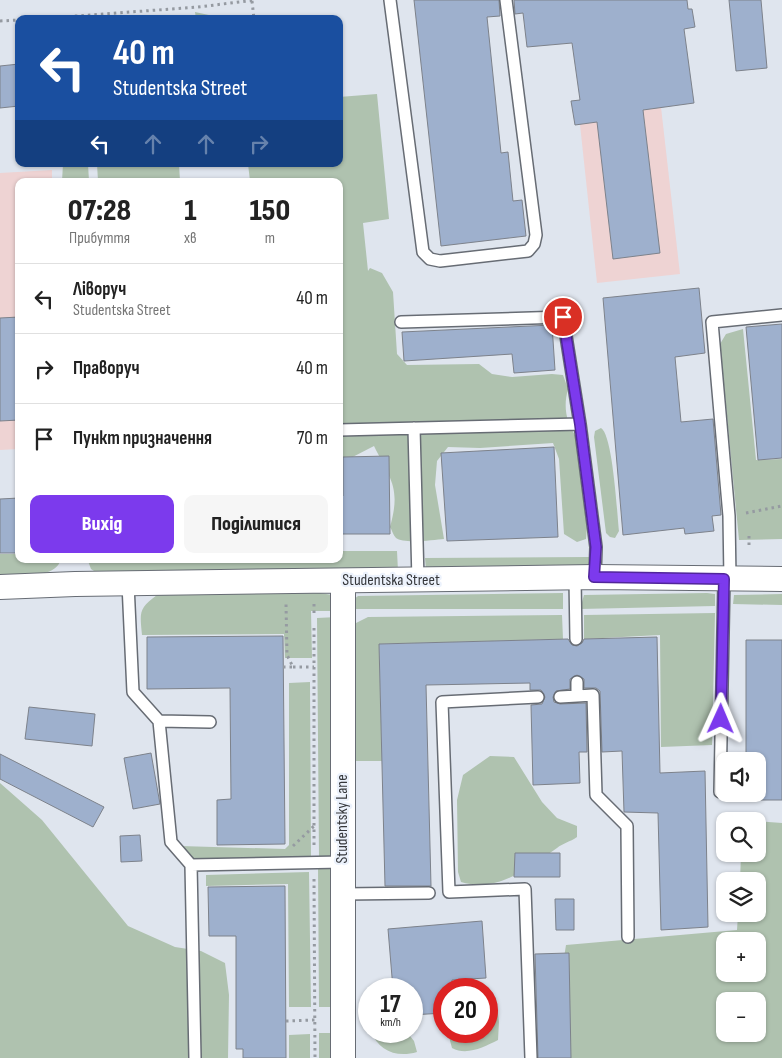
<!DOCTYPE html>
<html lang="uk">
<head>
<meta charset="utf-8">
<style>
  :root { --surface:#fff; --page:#f6f6f6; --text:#222; --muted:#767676; --line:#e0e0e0; --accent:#7c3aed }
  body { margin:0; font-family:"Sofia Sans Condensed",sans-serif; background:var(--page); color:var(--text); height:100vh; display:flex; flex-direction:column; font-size:19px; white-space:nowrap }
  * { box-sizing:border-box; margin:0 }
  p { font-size:16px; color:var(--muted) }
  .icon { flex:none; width:28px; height:28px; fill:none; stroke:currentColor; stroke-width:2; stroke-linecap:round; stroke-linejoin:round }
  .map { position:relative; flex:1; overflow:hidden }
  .details { position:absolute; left:15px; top:178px; width:328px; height:385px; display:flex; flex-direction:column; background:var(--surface); border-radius:10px; box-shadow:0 1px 4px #0004 }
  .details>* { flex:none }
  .guide { position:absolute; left:15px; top:15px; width:328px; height:152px; border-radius:10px; box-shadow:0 1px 4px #0004; background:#1a4fa0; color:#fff; overflow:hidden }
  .controls { position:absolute; left:716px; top:752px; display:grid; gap:10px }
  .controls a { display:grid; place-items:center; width:50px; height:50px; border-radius:10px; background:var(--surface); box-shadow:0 1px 4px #0004; font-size:25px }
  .speed { position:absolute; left:358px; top:978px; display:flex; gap:10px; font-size:25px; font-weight:700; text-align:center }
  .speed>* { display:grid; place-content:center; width:65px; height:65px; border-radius:50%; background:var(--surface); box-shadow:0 1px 4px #0004; line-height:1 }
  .speed small { font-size:12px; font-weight:400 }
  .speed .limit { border:8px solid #d22; background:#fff; color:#111 }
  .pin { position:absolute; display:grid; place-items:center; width:42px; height:42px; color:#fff; margin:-21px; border:2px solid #fff; border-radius:50%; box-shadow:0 1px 5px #0007 }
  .me { position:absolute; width:55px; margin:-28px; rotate:1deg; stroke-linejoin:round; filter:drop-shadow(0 0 4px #0008) }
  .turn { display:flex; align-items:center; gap:18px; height:105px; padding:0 15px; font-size:22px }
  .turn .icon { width:65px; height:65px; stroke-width:2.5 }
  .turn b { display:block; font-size:35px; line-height:42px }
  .lanes { display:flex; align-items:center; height:48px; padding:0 15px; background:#0003; justify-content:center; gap:25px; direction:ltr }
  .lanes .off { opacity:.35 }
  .eta { display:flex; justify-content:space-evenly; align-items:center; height:85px; text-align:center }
  .eta b { font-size:30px; font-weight:800; line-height:35px }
  .button { display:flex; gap:10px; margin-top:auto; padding:10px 15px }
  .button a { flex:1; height:58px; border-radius:10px; background:var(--accent); color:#fff; font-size:20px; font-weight:800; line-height:58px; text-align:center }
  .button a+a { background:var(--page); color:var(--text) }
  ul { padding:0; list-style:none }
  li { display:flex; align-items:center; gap:15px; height:70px; padding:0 15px; border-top:1px solid var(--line) }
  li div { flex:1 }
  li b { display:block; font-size:19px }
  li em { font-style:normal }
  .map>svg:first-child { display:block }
</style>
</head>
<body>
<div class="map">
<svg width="782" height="1058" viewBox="0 0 782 1058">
  <rect width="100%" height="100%" fill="#dfe5ee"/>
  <path fill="#eed3d3" d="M578 106 661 107 680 274 597 283Z
    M52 170V181H19V449L0 450V173Z"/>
  <path fill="#afc2af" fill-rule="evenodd" d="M195 12 227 19H196Z
    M377 94 389 219 363 223 368 271 370 268 382 273 393 292 397 354 407 365 479 364 492 374 512 377 552 374 563 375 568 389C563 407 566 423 577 438L588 514 586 539 577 542 564 534 559 459 553 443 480 448 448 447 437 461 435 485 444 539C434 540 403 544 396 538 393 535 392 530 390 527 401 488 391 480 374 446L339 464V181H250L248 164H339V97Z
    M63 164H88L89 181H62Z
    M97 164H179L180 181H98Z
    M743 329 756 460 782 459V539L739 540 720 344 726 334Z
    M601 428C613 435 617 514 619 531L615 538 610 537 606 533 594 437 595 431Z
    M339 551H397L398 571 100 575 91 569 88 561 89 559H339Z
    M0 554H19V559L61 560C53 580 19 575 0 576Z
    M589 557V567L426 570 425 558Z
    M320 593 332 595 337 611H311L312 658H285L284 634 142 635C140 613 138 609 157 595Z
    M563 593V609H353V600L358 596Z
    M707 593 715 594V606L580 609 584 595Z
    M782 594V605L733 604 734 595Z
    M715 613 712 745 661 747 660 635 584 639V615Z
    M562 615 563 639 379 644 382 761H355L352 635 356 623 368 617Z
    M337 617 339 856H319L317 618Z
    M310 682 311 857 195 860 180 846 285 849 289 845V683Z
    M490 756 514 757 542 802 557 818 577 826V837C570 842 563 843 557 848 527 868 499 893 461 882L458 872 457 800 463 775Z
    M0 783 42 820 128 926 175 947 201 951 225 963 229 995 228 1058H0Z
    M756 821 782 823V1058H548L566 945 737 930 738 914H758V881H740L741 854H758ZM725 941H758V974H725ZM725 1001H758V1034H725Z
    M318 867H339L340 1007H319Z
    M309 872 311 1007H289L288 884 206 886V875Z
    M486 990 496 998 499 1022 498 1040C484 1047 467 1056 452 1048L449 1037 454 1031H486Z
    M371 1031H406L414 1041 417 1052C397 1058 378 1051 371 1031Z
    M319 1033H338V1058H319Z
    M310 1034V1058H289V1035Z"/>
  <path fill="#9eb0cd" stroke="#7d828b" d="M414 0H499L500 16 487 17 501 153 508 152 513 201 522 200 526 236 441 246Z
    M514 0H687L688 9H692L695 27 684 29 694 103 643 110 660 253 613 259 597 122 575 125 571 101 580 100 572 43 527 47 523 13 515 14Z
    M729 0H761L767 68 736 71Z
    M19 64V106L0 108V66Z
    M699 288 705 353 675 357 681 422 713 419 721 515 712 516 714 531 685 534 684 528 623 535 603 298Z
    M19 317V420L0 421V318Z
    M782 324V458L758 460 746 327Z
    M552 325 555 370 514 373 512 354 404 361 402 332Z
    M554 447 558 537 447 541 441 453Z
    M389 456 390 534H339V496H343V457Z
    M19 498V553H0V499Z
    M283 636 285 844 217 845V800L231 799 230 688 147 689V637Z
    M657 637 660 773 705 771 708 927 661 930 658 813 624 812 622 751 602 752 600 691 596 688H584V679L577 675 570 679V689L556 691 553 697 554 702 560 704 586 703 587 752H579L580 783 533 785 531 705 542 704 545 697 541 690H530V683L426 685 431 886H385L379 644 568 639 572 645 577 646 582 643 584 639Z
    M746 640H782V800H746V794H758V761H746Z
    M29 707 95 714 92 746 25 739Z
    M151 753 160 804 133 809 124 758Z
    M0 754 104 807 93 827 0 779Z
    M140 835 142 861 121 862 120 836Z
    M515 853H560V877H514Z
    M285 886 286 1058H243V1049H236V936H209L208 887Z
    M555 899H574V930H556Z
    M482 921 486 978 452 980V989H444V1013L411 1015V989H393L388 929Z
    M569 953 571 1058H538L535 954Z"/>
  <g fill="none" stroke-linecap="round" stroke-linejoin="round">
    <g stroke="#676c74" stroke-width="14">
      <path id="lane" d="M390 0 423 252 430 259 440 261 528 251 534 244 536 235 506 0
        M401 322 563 317 580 424 596 547 595 577
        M414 428 418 580
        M339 430 580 424
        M575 579 576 639
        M730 579 729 516 712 322 782 315
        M128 584 133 692 159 721 210 722
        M577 682V696L593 695 596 795 627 826 628 937
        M560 697 577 696
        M159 721 171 842 191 865 342 862
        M720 792 724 579
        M191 865 195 1058
        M343 894 429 893
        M531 1058 525 889 449 892 442 702 538 697"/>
    </g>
    <g stroke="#676c74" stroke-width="26">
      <path id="street" d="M343 581V1058
        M0 587 75 584 595 577 782 579"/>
    </g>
    <path stroke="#959aa1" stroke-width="3" stroke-dasharray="2.5 4" stroke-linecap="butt" d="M252 1 254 19
      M36 19 198 7 256 0
      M0 21 19 20
      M746 513 782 506
      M749 536V545
      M314 613V604
      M314 628V845
      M283 667H293L287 655 286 604
      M293 667H314
      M293 846 314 826
      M314 879 315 1058
      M286 1021 315 1020"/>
    <use href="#lane" stroke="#fff" stroke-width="11"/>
    <use href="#street" stroke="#fff" stroke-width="24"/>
  </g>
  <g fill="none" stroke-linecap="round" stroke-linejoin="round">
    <g stroke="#51269a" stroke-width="12">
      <path id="route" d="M563 317 580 424 596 547 594 577 724 579 721 719"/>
    </g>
    <use href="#route" stroke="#7c3aed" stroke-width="9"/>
  </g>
  <g text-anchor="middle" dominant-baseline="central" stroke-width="4.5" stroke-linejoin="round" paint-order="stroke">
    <g font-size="16" fill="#36383c" stroke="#ecf2fc">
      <text x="391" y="580">Studentska Street</text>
      <text transform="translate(342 819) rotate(-90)">Studentsky Lane</text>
    </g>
  </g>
</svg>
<div class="controls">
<a><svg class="icon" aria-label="sound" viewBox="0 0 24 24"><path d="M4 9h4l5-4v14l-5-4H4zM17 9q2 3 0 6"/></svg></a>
<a><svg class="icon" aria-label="search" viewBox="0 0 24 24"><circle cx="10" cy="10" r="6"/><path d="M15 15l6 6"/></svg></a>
<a><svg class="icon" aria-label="layers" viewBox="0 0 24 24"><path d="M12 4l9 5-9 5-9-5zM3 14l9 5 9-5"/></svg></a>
<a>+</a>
<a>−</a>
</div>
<div class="speed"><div>17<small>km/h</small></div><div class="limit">20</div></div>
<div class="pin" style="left:563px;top:317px;background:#d93025"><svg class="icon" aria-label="arrive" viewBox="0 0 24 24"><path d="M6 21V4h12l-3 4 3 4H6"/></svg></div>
<svg class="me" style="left:721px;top:719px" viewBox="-20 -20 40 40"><path d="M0-17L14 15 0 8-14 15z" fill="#7c3aed" stroke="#fff" stroke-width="4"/></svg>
<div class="guide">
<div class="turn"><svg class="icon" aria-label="left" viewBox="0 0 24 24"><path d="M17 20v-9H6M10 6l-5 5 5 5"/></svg><div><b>40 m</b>Studentska Street</div></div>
<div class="lanes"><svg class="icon" aria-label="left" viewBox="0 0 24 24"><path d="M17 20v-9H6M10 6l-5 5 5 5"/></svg><svg class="icon off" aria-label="ahead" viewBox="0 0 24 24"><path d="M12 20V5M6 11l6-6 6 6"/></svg><svg class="icon off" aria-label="ahead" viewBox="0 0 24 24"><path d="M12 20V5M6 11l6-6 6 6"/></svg><svg class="icon off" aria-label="right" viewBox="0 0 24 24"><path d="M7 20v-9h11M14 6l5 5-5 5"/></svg></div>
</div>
<section class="details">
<div class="eta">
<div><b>07:28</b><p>Прибуття</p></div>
<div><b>1</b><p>хв</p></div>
<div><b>150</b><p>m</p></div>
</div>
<ul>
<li><svg class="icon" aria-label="left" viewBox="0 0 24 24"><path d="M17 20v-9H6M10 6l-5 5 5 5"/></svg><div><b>Ліворуч</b><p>Studentska Street</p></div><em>40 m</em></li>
<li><svg class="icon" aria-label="right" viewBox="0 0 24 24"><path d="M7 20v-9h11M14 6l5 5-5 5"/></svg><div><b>Праворуч</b></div><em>40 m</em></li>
<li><svg class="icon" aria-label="arrive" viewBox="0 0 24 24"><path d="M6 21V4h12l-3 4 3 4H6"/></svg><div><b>Пункт призначення</b></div><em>70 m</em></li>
</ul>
<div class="button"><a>Вихід</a><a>Поділитися</a></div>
</section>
</div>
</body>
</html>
